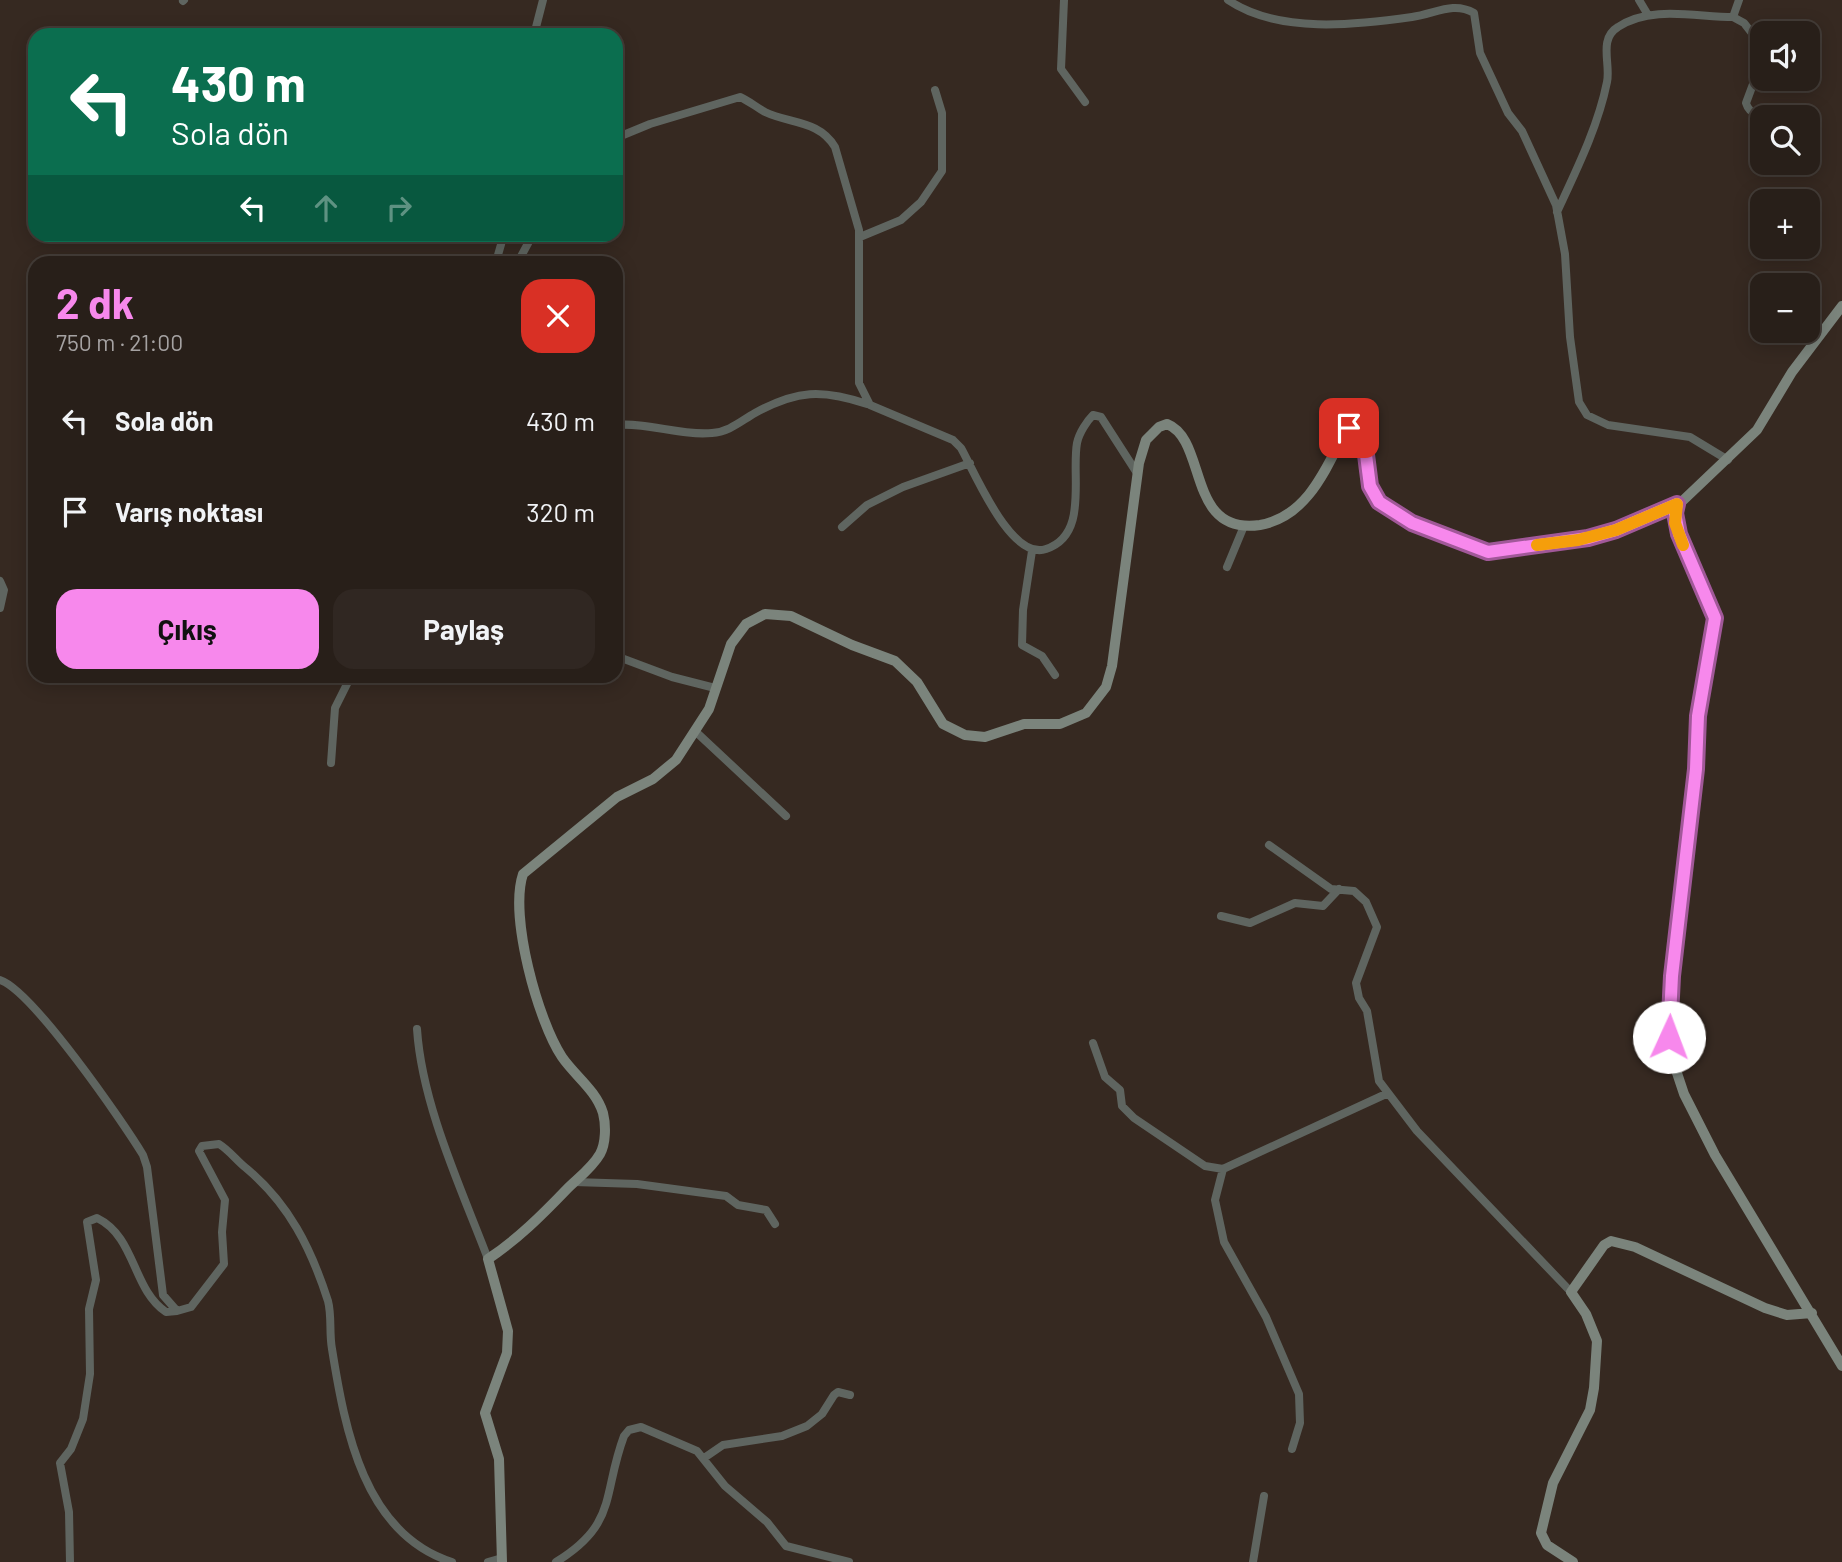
<!DOCTYPE html>
<html lang="tr">
<head>
<meta charset="utf-8">
<style>
  :root { --surface:#281f19; --page:#302722; --text:#f1f3f6; --muted:#a5a2a2; --line:#443d38; --accent:#f788ec }
  body { margin:0; font-family:Barlow,sans-serif; background:var(--page); color:var(--text); height:100vh; display:flex; flex-direction:column; font-size:26px; white-space:nowrap }
  * { box-sizing:border-box; margin:0 }
  p { font-size:23px; color:var(--muted) }
  .icon { flex:none; width:38px; height:38px; fill:none; stroke:currentColor; stroke-width:2; stroke-linecap:round; stroke-linejoin:round }
  .map { position:relative; flex:1; overflow:hidden }
  .sheet { position:absolute; left:28px; top:256px; width:595px; height:427px; display:flex; flex-direction:column; background:var(--surface); border-radius:21px; box-shadow:0 4px 18px #0003,0 0 0 2px var(--line) }
  .sheet>* { flex:none }
  .hud { position:absolute; left:28px; top:28px; width:595px; height:214px; border-radius:21px; box-shadow:0 4px 18px #0003,0 0 0 2px var(--line); background:#0b6e4f; color:#fff; overflow:hidden }
  .tools { position:absolute; left:1750px; top:21px; display:grid; gap:14px }
  .tools a { display:grid; place-items:center; width:70px; height:70px; border-radius:14px; background:var(--surface); box-shadow:0 4px 18px #0003,0 0 0 2px var(--line); font-size:35px }
  .pin { position:absolute; display:grid; place-items:center; width:60px; height:60px; color:#fff; margin:-30px; border-radius:14px; box-shadow:0 4px 10px #0006 }
  .me { position:absolute; width:77px; margin:-38px; rotate:2deg; stroke-linejoin:round; filter:drop-shadow(0 0 5px #0008) }
  .turn { display:flex; align-items:center; gap:24px; height:147px; padding:0 28px; font-size:32px }
  .turn .icon { width:91px; height:91px; stroke-width:2.5 }
  .turn b { display:block; font-size:49px; line-height:60px }
  .lanes { display:flex; align-items:center; height:66px; padding:0 28px; background:#0003; justify-content:center; gap:35px; direction:ltr }
  .lanes .off { opacity:.35 }
  .round { display:grid; place-items:center; flex:none; width:74px; height:74px; border-radius:21px; background:var(--page) }
  .head { display:flex; align-items:center; justify-content:space-between; height:119px; padding:0 28px }
  h1 { font-size:42px; font-weight:700; line-height:52px; color:var(--accent) }
  .action { display:flex; gap:14px; margin-top:auto; padding:14px 28px }
  .action a { flex:1; height:80px; border-radius:21px; background:var(--accent); color:#111; font-size:28px; font-weight:700; line-height:80px; text-align:center }
  .action a+a { background:var(--page); color:var(--text) }
  ul { padding:0; list-style:none }
  li { display:flex; align-items:center; gap:21px; height:91px; padding:0 28px }
  li div { flex:1 }
  li b { display:block; font-size:26px }
  li em { font-style:normal }
  .map>svg:first-child { display:block }
</style>
</head>
<body>
<div class="map">
<svg width="1842" height="1562" viewBox="0 0 1842 1562">
  <rect width="100%" height="100%" fill="#362921"/>
  <g fill="none" stroke-linecap="round" stroke-linejoin="round">
    <path stroke="#5f6560" stroke-width="8" d="M1064 0 1061 69 1085 102
      M1228 0C1278 34 1356 25 1412 17 1435 14 1453 1 1474 13L1480 53 1508 113 1522 131 1556 205 1565 254 1570 337 1579 402 1587 415 1608 425 1690 437 1728 460
      M1639 0 1648 15
      M183 1 184 0
      M1733 17 1739 0
      M534 35 543 0
      M1762 60 1746 103C1750 117 1765 116 1777 117
      M616 138 650 124 740 97C749 101 756 107 765 112 790 124 819 120 835 147L859 230V383L870 405 953 440 961 448C975 473 1011 561 1046 549 1089 535 1071 476 1077 443 1079 433 1087 421 1093 415L1101 417 1137 473
      M1557 212C1576 171 1598 127 1607 82 1611 64 1598 39 1618 27 1651 5 1696 17 1733 17L1744 23 1762 46
      M860 237 901 220 921 202 942 171V113L935 90
      M496 262 504 234
      M518 262 533 234
      M616 425C648 422 680 436 712 433 729 432 741 421 755 413 797 390 822 389 867 404
      M842 527 867 505 903 487 970 463
      M1032 551 1023 610 1022 645 1042 656 1055 675
      M1227 567 1244 526
      M0 581 4 590 0 608
      M616 656 672 677 715 688
      M337 676 343 679 350 677
      M555 676 560 680 567 676
      M695 731 786 816
      M331 763 335 708 351 676
      M1269 845 1331 889 1354 891 1366 902 1377 927 1356 983 1359 998 1367 1011 1379 1081 1417 1131 1571 1292
      M1221 916 1250 923 1295 903 1323 906 1339 889
      M0 980C32 990 123 1122 143 1155L147 1167 163 1295 177 1311 191 1307 224 1264 222 1232 225 1200 199 1151 202 1146 219 1144C230 1151 236 1160 246 1168 289 1204 311 1248 328 1301 332 1316 329 1333 332 1349 345 1430 364 1534 452 1562
      M417 1029C422 1105 461 1188 488 1259
      M1093 1043 1105 1077 1120 1090 1122 1106 1134 1118 1205 1166 1223 1169 1386 1094
      M1223 1169 1215 1200 1224 1242 1266 1317 1299 1394 1300 1423 1292 1449
      M574 1182 637 1184 726 1196 738 1205 766 1210 775 1224
      M704 1458 723 1445 782 1436 807 1426 822 1414 834 1395 838 1392 850 1395
      M70 1562 69 1512 60 1463 71 1449 83 1419 90 1374 89 1309 96 1280 87 1222 97 1218C136 1237 132 1289 166 1312L177 1311
      M488 1562 502 1558
      M556 1562C618 1524 602 1495 624 1436L629 1430 641 1427 697 1451 725 1486 767 1522 786 1546 849 1562
      M1253 1562 1264 1496"/>
    <path stroke="#7b847c" stroke-width="10" d="M1842 306 1792 372 1757 430 1675 508 1679 534 1715 618 1698 716 1696 770 1669 1010 1671 1055 1684 1094 1715 1155 1842 1366
      M502 1562 499 1459 485 1413 507 1353 508 1331 488 1259C518 1239 542 1215 567 1189 578 1178 592 1168 600 1154 606 1143 606 1125 603 1113 596 1090 575 1076 562 1057 538 1021 509 916 523 874L617 797 653 779 676 760 709 709 731 644 746 624 765 614 791 616 852 645 895 661 917 682 943 724 965 735 985 737 1024 724H1060L1086 713 1106 687 1112 666 1139 463 1146 440 1159 427 1167 424C1208 440 1186 536 1260 525 1306 517 1325 471 1344 434L1349 428 1357 427 1365 447 1370 486 1379 502 1412 523 1488 552H1503L1588 538 1616 530 1677 504
      M1573 1562 1547 1545 1541 1533 1553 1483 1590 1410 1594 1388 1597 1341 1586 1314 1571 1292 1604 1245 1611 1241 1635 1247 1765 1308 1787 1315 1812 1313"/>
  </g>
  <g fill="none" stroke-linecap="round" stroke-linejoin="round">
    <g stroke="#a15899" stroke-width="18">
      <path id="route" d="M1349 428 1357 427 1365 447 1370 486 1379 502 1412 523 1488 552 1588 538 1616 530 1677 504 1675 513 1679 534 1715 618 1698 716 1696 769 1672 976 1669 1037"/>
    </g>
    <use href="#route" stroke="#f788ec" stroke-width="12"/>
    <path stroke="#f59e0b" stroke-width="12" d="M1537 545 1578 540 1616 530 1677 504 1675 523 1683 545"/>
  </g>
</svg>
<div class="tools">
<a><svg class="icon" aria-label="sound" viewBox="0 0 24 24"><path d="M4 9h4l5-4v14l-5-4H4zM17 9q2 3 0 6"/></svg></a>
<a><svg class="icon" aria-label="search" viewBox="0 0 24 24"><circle cx="10" cy="10" r="6"/><path d="M15 15l6 6"/></svg></a>
<a>+</a>
<a>−</a>
</div>
<div class="pin" style="left:1349px;top:428px;background:#d93025"><svg class="icon" aria-label="arrive" viewBox="0 0 24 24"><path d="M6 21V4h12l-3 4 3 4H6"/></svg></div>
<svg class="me" style="left:1669px;top:1037px" viewBox="-20 -20 40 40"><circle r="19" fill="#fff"/><path d="M0-13L10 11 0 6-10 11z" fill="#f788ec"/></svg>
<div class="hud">
<div class="turn"><svg class="icon" aria-label="left" viewBox="0 0 24 24"><path d="M17 20v-9H6M10 6l-5 5 5 5"/></svg><div><b>430 m</b>Sola dön</div></div>
<div class="lanes"><svg class="icon" aria-label="left" viewBox="0 0 24 24"><path d="M17 20v-9H6M10 6l-5 5 5 5"/></svg><svg class="icon off" aria-label="ahead" viewBox="0 0 24 24"><path d="M12 20V5M6 11l6-6 6 6"/></svg><svg class="icon off" aria-label="right" viewBox="0 0 24 24"><path d="M7 20v-9h11M14 6l5 5-5 5"/></svg></div>
</div>
<section class="sheet">
<div class="head"><div><h1>2 dk</h1><p>750 m · 21:00</p></div><a class="round" style="background:#d93025;color:#fff"><svg class="icon" aria-label="close" viewBox="0 0 24 24"><path d="M6 6l12 12M18 6L6 18"/></svg></a></div>
<ul>
<li><svg class="icon" aria-label="left" viewBox="0 0 24 24"><path d="M17 20v-9H6M10 6l-5 5 5 5"/></svg><div><b>Sola dön</b></div><em>430 m</em></li>
<li><svg class="icon" aria-label="arrive" viewBox="0 0 24 24"><path d="M6 21V4h12l-3 4 3 4H6"/></svg><div><b>Varış noktası</b></div><em>320 m</em></li>
</ul>
<div class="action"><a>Çıkış</a><a>Paylaş</a></div>
</section>
</div>
</body>
</html>
